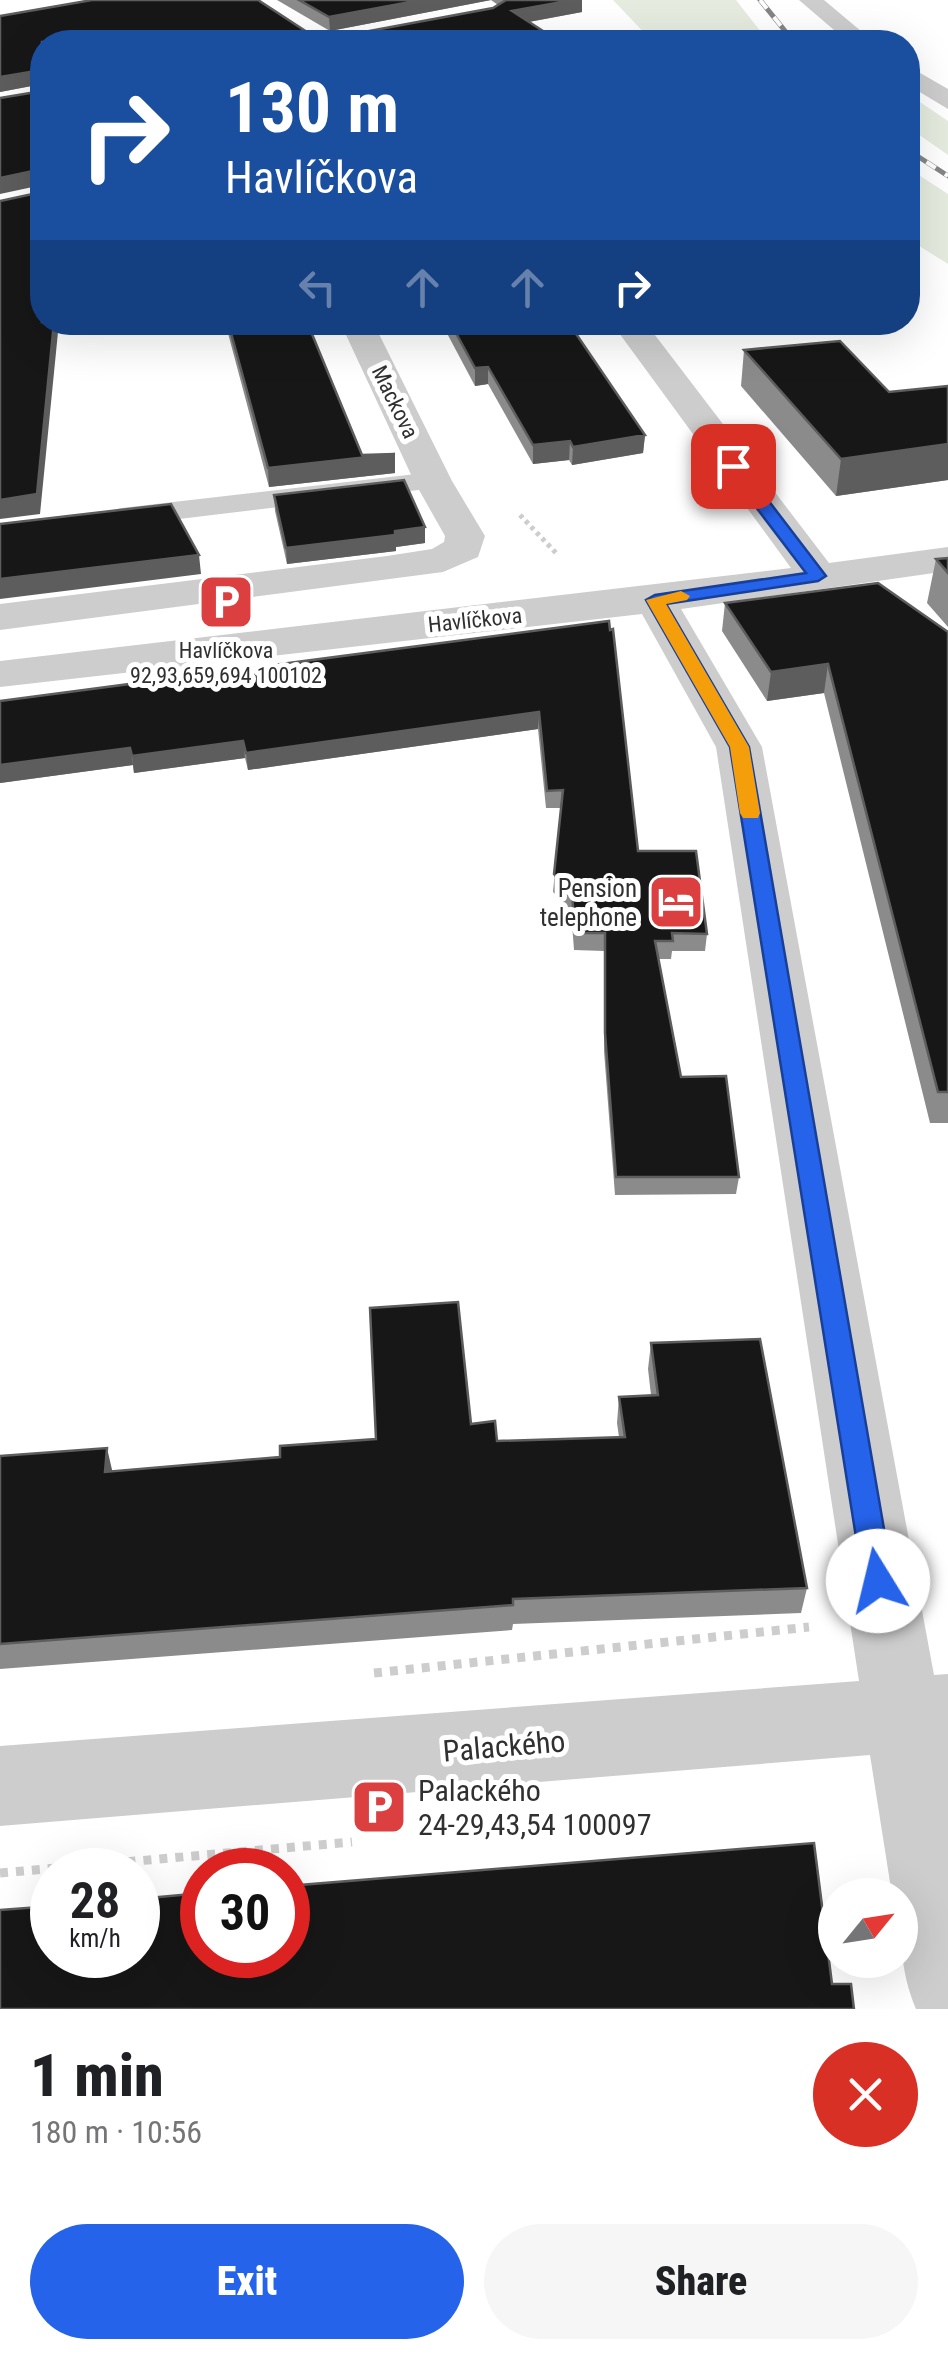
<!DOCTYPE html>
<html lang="en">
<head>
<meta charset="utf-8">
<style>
  :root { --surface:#fff; --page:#f6f6f6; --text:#202124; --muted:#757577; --accent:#2563eb }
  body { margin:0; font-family:"Roboto Condensed",sans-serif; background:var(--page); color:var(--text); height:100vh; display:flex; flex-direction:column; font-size:38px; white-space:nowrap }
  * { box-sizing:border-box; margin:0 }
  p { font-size:32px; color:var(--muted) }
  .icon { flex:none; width:55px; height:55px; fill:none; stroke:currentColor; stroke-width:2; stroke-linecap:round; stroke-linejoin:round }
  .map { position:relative; height:2009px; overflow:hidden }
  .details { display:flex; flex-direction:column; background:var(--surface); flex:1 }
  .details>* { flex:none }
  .guide { position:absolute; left:30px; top:30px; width:890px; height:305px; border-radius:40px; box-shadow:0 10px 40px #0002; background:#1a4fa0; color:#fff; overflow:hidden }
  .needle { width:65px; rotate:60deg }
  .buttons { position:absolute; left:818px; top:1878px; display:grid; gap:20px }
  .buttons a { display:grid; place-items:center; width:100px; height:100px; border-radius:50%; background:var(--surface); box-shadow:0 10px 40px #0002; font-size:50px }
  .speed { position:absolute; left:30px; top:1848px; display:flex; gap:20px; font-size:50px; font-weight:700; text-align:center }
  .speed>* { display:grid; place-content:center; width:130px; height:130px; border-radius:50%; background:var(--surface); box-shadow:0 10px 40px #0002; line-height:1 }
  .speed small { font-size:25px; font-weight:400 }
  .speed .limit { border:15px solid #d22; background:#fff; color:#111 }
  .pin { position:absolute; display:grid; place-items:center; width:85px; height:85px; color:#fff; margin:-42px; border-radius:20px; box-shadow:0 5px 15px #0006 }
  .me { position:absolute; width:110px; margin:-55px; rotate:351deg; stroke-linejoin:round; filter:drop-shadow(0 0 8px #0008) }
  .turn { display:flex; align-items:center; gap:35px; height:210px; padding:0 30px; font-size:45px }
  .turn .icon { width:130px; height:130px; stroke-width:2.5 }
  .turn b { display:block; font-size:70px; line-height:85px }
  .lanes { display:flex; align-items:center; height:95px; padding:0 30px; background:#0003; justify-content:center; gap:50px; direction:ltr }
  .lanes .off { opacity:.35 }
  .round { display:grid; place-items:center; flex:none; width:105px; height:105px; border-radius:52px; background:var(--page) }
  .head { display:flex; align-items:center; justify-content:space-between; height:170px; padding:0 30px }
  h1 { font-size:60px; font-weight:800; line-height:75px }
  .primary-button { display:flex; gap:20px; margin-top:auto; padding:20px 30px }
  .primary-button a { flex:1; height:115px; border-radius:60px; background:var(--accent); color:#fff; font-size:40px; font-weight:800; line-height:115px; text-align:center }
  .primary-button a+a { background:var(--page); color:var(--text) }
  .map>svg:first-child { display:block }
</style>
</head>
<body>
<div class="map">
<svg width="948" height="2009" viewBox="0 0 948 2009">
  <rect width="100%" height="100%" fill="#fff"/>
  <path fill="#e5ecdf" d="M613 0H736L769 42H653Z
    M908 94 948 121V155L908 127Z
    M908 168 948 194V264L908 239Z"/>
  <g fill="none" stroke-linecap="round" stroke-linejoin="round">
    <path stroke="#cdcdcd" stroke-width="5" stroke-dasharray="4 4" stroke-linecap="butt" d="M520 515 556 553"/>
    <path stroke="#cdcdcd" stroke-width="9" stroke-dasharray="8 8" stroke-linecap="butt" d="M374 1673 809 1627
      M0 1873 352 1842"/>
    <path fill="#cdcdcd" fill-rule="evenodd" d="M433 472 443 475 448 481 443 487 121 526 110 523 106 517 110 511 121 508Z"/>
    <path fill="#cdcdcd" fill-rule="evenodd" d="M799 0H824L874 42H848Z
      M908 66 948 89V109L908 85Z
      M340 322H373L452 481 485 536 478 557 443 572 0 630V604L387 556 432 549 444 542 445 536 414 481Z
      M611 322H645L829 563 948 547V571L681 609 762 747 934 1675 948 1674V2009H916C900 1971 900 1936 900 1895H892L870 1755 0 1826V1746L859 1681 716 747 642 614 0 687V661L791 568Z"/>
    <g stroke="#858585" stroke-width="5">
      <path id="rail" d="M760 0 794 42
        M908 150 948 176"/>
    </g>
    <use href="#rail" stroke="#fff" stroke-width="4" stroke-dasharray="11" stroke-linecap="butt"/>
  </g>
  <path fill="#8b8b8b" d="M92 0H258L307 32H364L493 8 498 5 491 0 330 31 277 0H582V12L529 22 560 42H42V84L0 92V16Z
    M225 322H307L362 455 395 454V473L269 487Z
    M441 322H568L645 435 643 453 572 465 569 460 533 464 488 384 475 386Z
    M744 350 889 392 948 386V480L836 496 741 386Z
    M274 495 425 527V543L396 547V551L287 564 275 511Z
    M948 558V627L927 603 936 559Z
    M725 603 948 632V1123H930L824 693 767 701 722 631Z
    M609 621 638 851 707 934 705 951H672L671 959H658L681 1077 739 1177 736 1194 615 1195 604 1051V951L574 950 571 910 553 892 561 808H546L538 729 248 770 245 758 134 773 133 765 0 783V701Z
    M651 1343 807 1588 801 1613 513 1624 512 1630 0 1669V1456L112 1471 280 1457 471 1424 497 1441 619 1437 617 1423 619 1397 651 1395 648 1369Z"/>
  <path fill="#5d5d5d" d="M421 0H491L330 31 329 17Z
    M573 0H582V12L512 25V11Z
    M451 33V42H439Z
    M42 70V84L0 92V77Z
    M42 169V185L0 194V178Z
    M54 322H59L40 514 0 519V500Z
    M488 367V384L475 386V368Z
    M645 435 643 453 572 465 573 447Z
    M570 441 569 460 533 464V445Z
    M948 444V480L836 496 841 459Z
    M395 454V473L269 487 268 468Z
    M425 527V543L396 547V551L287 564 286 548Z
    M199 555 201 574 0 599V579Z
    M828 664 824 693 767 701 771 672Z
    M539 712 538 729 248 770 246 753Z
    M243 741 245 758 134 773 132 756Z
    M130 748 133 765 0 783V765Z
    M107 1448 113 1474 105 1472Z"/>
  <path fill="#171717" stroke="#5d5d5d" stroke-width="2.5" d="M92 0H258L307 32H364L493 8 506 0H573L512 11 560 42H459L451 33 439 42H42V81V70L0 77V16Z
    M299 0H421L329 17Z
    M42 91V322H54L37 494 0 500V201L42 192V169L0 178V98Z
    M228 322H307L362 455 395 454 268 468Z
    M450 322H568L645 435 573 447 570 441 533 445 488 367 475 368Z
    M840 341 889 392 948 386V444L841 459 744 350Z
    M404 480 425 527 395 531V535L286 548 274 495Z
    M171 504 199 555 0 579V524Z
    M948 558V573L936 559Z
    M878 583 948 632V1092H938L828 664 771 672 725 603Z
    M609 621 610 630 613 629 638 851H696L707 934 672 933 673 941H655L681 1077 726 1076 739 1177H616L605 1033V933H575L572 893 554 874 563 790 547 791 539 712 246 753 243 741 132 756 130 748 0 765V701Z
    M458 1302 471 1424 495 1421 497 1441 625 1437 619 1397 658 1395 651 1343 760 1339 807 1588 513 1599V1605L0 1644V1456L107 1448 105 1472 280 1457V1446L376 1439 370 1308Z
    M814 1843 832 1984H851L854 2009H0V1910L52 1906V1955H138V1899L202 1893V1955H288V1886Z"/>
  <path fill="#2563eb" stroke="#184099" stroke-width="2.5" d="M727 462H739L826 576 818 581 666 604 749 747 893 1581 889 1591 878 1595 868 1591 863 1581 730 747 646 600 655 595 806 573 727 469Z"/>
  <path fill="#f59e0b" d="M681 591 690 596 687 600 666 604 749 747 760 813 758 818H743L740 813 730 747 646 600Z"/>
  <defs>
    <g id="parking-square" transform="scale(2.875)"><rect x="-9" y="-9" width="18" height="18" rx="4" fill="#db3f3f" stroke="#fff"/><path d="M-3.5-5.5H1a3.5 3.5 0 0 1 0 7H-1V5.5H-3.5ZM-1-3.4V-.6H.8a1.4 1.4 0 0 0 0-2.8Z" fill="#fff"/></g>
    <g id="hotel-square" transform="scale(2.875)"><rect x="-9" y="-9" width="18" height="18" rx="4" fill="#db3f3f" stroke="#fff"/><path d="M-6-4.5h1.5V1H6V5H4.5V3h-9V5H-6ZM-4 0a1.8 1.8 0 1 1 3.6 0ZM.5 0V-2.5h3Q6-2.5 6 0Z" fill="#fff"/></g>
  </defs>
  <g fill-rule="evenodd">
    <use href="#parking-square" x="226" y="602"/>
    <use href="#hotel-square" x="676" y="902"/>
    <use href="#parking-square" x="379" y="1807"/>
  </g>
  <g text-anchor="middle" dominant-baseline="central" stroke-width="10" stroke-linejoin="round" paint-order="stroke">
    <g font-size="22" fill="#303030" stroke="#fff">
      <text transform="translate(395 402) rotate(64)">Mackova</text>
      <text transform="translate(475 620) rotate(-6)">Havlíčkova</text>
    </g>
    <g font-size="22" fill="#303030" stroke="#fff">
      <text x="226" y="650">Havlíčkova<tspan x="226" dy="25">92,93,659,694 100102</tspan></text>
    </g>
    <g font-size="25" fill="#303030" stroke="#fff" text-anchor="end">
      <text x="637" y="888">Pension<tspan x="637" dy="29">telephone</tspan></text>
    </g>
    <g font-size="30" fill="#303030" stroke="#fff">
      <text transform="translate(504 1746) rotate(-5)">Palackého</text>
    </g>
    <g font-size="30" fill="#303030" stroke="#fff" text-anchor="start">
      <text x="418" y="1790">Palackého<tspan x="418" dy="34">24-29,43,54 100097</tspan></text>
    </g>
  </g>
</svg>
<div class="buttons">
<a><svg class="needle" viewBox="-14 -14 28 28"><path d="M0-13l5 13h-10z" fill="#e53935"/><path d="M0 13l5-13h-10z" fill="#757577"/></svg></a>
</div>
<div class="speed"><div>28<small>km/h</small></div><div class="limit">30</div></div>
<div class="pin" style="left:733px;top:466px;background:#d93025"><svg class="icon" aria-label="arrive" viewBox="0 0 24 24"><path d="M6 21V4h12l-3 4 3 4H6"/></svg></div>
<svg class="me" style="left:878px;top:1581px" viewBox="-20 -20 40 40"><circle r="19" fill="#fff"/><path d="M0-13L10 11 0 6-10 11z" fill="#2563eb"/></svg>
<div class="guide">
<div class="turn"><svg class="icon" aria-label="right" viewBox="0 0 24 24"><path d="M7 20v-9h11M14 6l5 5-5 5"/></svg><div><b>130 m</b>Havlíčkova</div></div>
<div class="lanes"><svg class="icon off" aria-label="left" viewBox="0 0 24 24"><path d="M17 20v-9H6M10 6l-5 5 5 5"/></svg><svg class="icon off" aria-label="ahead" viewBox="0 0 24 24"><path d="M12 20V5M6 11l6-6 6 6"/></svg><svg class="icon off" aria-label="ahead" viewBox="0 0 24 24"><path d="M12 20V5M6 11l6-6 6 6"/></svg><svg class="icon" aria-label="right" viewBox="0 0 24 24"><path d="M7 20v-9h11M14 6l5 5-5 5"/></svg></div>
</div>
</div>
<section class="details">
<div class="head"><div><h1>1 min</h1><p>180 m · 10:56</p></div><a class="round" style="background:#d93025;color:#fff"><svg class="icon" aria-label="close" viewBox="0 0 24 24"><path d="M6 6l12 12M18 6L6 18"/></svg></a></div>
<div class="primary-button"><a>Exit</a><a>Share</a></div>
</section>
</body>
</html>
